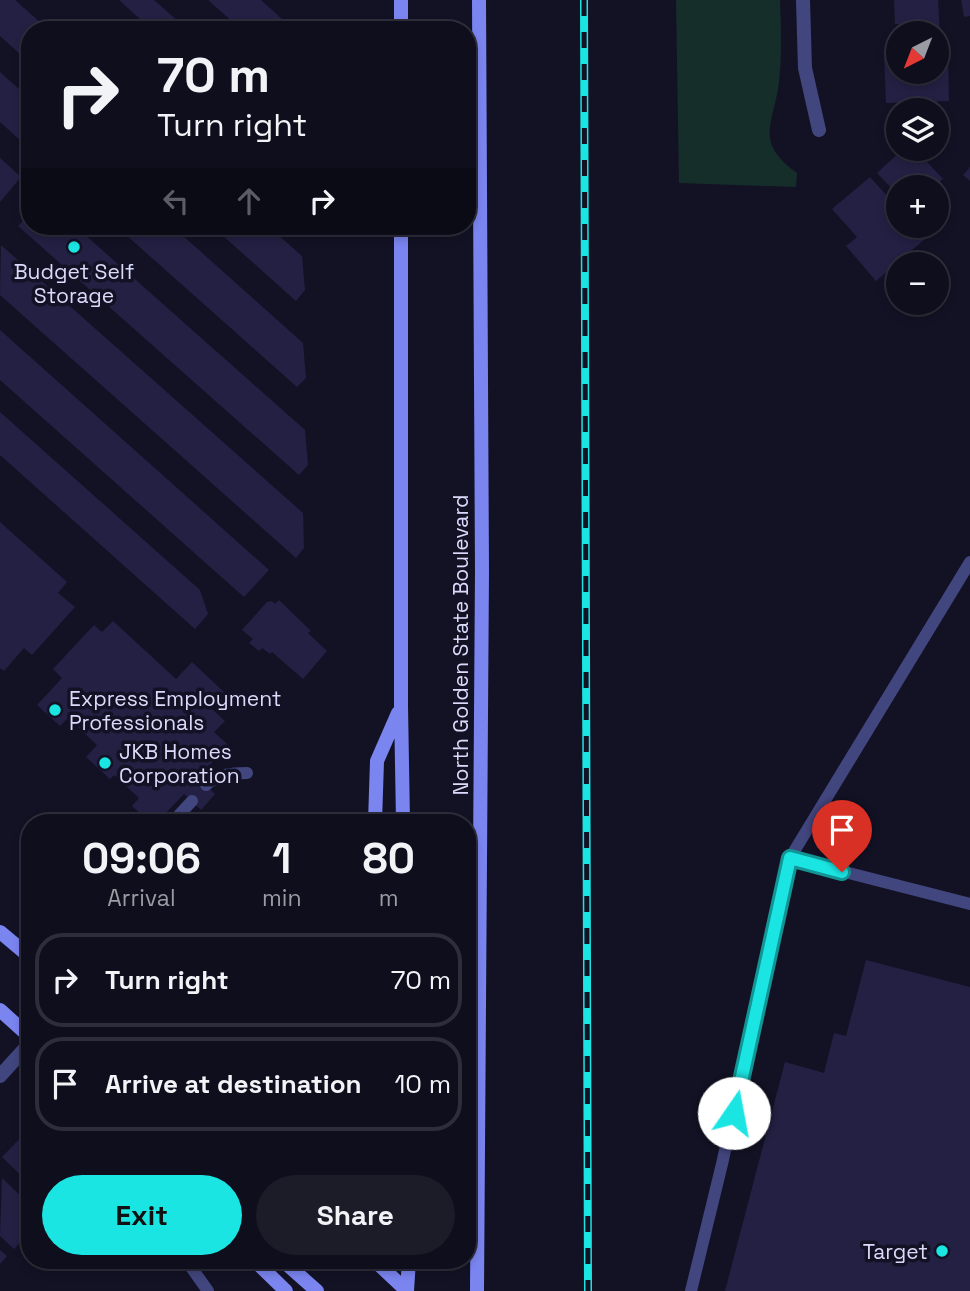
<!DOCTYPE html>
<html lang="en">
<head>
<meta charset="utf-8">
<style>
  :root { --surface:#0e0e1c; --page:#1c1c29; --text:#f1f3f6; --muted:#9b9ca3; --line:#2e2e3b; --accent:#1be5e3 }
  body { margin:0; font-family:"Space Grotesk",sans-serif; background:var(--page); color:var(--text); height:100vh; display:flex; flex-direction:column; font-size:26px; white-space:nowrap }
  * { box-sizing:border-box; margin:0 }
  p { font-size:23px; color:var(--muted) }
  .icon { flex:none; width:38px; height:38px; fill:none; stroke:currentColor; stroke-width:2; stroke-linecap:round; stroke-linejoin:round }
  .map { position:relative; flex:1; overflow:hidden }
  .details { position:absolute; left:21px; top:814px; width:455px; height:455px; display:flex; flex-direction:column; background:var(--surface); border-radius:28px; box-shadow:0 4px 10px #0003,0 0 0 2px var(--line) }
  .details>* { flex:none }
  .guide { position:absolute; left:21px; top:21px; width:455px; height:214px; border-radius:28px; box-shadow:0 4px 10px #0003,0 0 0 2px var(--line); background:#0e0e1c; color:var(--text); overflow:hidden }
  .needle { width:46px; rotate:222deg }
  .fabs { position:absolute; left:886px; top:21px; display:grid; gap:14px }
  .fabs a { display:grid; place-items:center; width:63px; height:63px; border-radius:50%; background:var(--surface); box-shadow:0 4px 10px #0003,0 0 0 2px var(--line); font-size:35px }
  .pin { position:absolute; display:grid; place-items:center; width:60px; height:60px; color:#fff; margin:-72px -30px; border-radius:50% 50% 50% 0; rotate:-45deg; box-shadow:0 0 7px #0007 }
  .pin .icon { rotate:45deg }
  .me { position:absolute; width:77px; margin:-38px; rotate:12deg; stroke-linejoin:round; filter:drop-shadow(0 0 5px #0008) }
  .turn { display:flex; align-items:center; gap:24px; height:147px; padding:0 21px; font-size:32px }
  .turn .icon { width:91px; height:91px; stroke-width:2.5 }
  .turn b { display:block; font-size:49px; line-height:60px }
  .lanes { display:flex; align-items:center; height:66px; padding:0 21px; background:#0003; justify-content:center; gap:35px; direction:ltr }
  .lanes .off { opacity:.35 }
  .eta { display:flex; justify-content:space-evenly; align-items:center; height:119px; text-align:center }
  .eta b { font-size:42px; font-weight:600; line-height:49px }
  .action { display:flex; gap:14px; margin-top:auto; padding:14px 21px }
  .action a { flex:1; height:80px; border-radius:42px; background:var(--accent); color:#111; font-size:28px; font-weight:600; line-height:80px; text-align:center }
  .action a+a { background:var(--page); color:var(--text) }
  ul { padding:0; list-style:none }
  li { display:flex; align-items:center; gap:21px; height:94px; margin:0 14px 10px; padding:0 7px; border:4px solid var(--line); border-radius:28px }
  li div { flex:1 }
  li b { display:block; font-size:26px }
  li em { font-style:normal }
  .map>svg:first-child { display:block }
</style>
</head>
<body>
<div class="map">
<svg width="970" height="1291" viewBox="0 0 970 1291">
  <rect width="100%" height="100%" fill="#131225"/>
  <path fill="#162e2a" d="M676 0H780C781 27 782 55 779 82 774 124 753 141 797 173L796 187 679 183Z"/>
  <path fill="#232043" d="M0 0H15L49 30H30V63L0 36Z
    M119 0H154L188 30H152Z
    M208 0H261L294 30H242Z
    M894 0H938L940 36H936V33H908L907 24H895Z
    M961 0H970V16L964 17Z
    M936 53H948L949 101 886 103 884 54H898V72H936Z
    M0 72 30 99V149L0 122Z
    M903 149H915L943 179 934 187H898V195L877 173Z
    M0 158 21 177 0 202Z
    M970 167V181L963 175Z
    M870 177 898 208V226H913L925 239 876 281 846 246 857 237 832 209Z
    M30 213V226H75L305 430 308 465 299 475 18 226Z
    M116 226H172L303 343 306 378 297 387Z
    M212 226H268L302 256 305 290 296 301Z
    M1 245 303 513 304 548 296 558 0 295Z
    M0 330 269 570 244 597 0 380Z
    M0 412 200 590 208 614 195 629 0 455Z
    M0 522 67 582 58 593 75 607 32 655 24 648 4 671 0 668Z
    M279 600 311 631 308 633 327 651 303 679 272 652 270 654 262 648 259 651 249 643 253 639 242 630 267 602 272 601 275 604Z
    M113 621 176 679 192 662 226 694 212 709 225 721 214 732 228 745 198 778 215 794 201 810 184 794 157 822H149L132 806 139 798 114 775 110 779 86 757 97 745 68 718 60 726 37 705 62 678 53 669 94 625 102 632Z
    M866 960 970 987V1291H725L785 1062 824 1073 834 1033 846 1036Z
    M30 1128V1184L2 1157Z
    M2 1178 27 1202 19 1210 30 1220V1232L14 1249 0 1236Z
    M0 1250 7 1256 0 1264Z"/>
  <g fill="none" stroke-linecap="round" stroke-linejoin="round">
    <path stroke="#42467e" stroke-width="12" d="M206 785C218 774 232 773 247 773
      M178 822 179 815 192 801
      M790 858 970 904
      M186 1260 208 1291
      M691 1291 722 1164 790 858 970 562"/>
    <path stroke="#42467e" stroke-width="14" d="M803 0 805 68 819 130
      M0 1076 30 1043"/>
    <path stroke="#7b85f0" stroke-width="14" d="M401 0V30
      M401 226V706L403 822
      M375 822 377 761 398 713
      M0 932 30 957
      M0 1010 30 1037
      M254 1260 286 1291
      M282 1260 317 1291
      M374 1260 407 1291
      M407 1291 409 1260
      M477 1291 482 571 479 0"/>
    <g stroke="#1be5e3" stroke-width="8">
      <path id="rail" d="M584 0 588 1291"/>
    </g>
    <use href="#rail" stroke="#131225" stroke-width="5" stroke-dasharray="16" stroke-linecap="butt"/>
  </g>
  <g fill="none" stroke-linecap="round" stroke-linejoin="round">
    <g stroke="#129594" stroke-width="18">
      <path id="route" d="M734 1113 790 858 842 872"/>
    </g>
    <use href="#route" stroke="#1be5e3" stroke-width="12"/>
  </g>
  <g fill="#1be5e3" stroke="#131225" stroke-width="2.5">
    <circle cx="74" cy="247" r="7"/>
    <circle cx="55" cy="710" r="7"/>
    <circle cx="105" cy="763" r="7"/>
    <circle cx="942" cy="1251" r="7"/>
  </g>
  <g text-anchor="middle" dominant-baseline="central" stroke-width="7" stroke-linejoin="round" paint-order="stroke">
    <g font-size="21" fill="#dadafb" stroke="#131225" text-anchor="start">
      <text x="74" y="271" text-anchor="middle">Budget Self<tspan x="74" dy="24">Storage</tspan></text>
      <text x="69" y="698">Express Employment<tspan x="69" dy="24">Professionals</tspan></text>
      <text x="119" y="751">JKB Homes<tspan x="119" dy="24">Corporation</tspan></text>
      <text x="928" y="1251" text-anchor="end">Target</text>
    </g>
    <g font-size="21" fill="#dadafb" stroke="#131225">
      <text transform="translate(460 645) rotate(-90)">North Golden State Boulevard</text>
    </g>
  </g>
</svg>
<div class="fabs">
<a><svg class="needle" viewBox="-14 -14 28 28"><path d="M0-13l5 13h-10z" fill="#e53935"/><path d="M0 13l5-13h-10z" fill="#9b9ca3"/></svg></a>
<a><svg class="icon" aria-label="layers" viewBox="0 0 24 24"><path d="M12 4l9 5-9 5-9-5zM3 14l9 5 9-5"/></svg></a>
<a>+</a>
<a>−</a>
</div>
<div class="pin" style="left:842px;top:872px;background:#d93025"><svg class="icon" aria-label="arrive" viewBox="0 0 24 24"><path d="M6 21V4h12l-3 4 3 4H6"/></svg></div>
<svg class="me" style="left:734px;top:1113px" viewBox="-20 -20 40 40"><circle r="19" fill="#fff"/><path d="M0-13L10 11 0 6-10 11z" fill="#1be5e3"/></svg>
<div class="guide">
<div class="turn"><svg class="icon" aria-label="right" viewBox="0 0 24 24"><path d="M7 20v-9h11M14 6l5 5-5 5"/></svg><div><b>70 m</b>Turn right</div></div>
<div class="lanes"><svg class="icon off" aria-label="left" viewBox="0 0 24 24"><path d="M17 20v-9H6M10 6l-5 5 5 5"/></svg><svg class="icon off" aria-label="ahead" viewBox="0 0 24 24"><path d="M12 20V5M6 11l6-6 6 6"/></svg><svg class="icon" aria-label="right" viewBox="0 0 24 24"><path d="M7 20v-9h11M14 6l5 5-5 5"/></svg></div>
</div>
<section class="details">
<div class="eta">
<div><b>09:06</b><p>Arrival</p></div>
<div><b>1</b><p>min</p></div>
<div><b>80</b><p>m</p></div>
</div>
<ul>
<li><svg class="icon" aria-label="right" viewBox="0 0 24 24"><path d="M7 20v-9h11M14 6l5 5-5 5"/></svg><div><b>Turn right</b></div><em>70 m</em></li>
<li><svg class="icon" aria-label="arrive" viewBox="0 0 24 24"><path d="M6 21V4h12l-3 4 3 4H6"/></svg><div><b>Arrive at destination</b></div><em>10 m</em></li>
</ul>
<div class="action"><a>Exit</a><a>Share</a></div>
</section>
</div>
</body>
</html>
